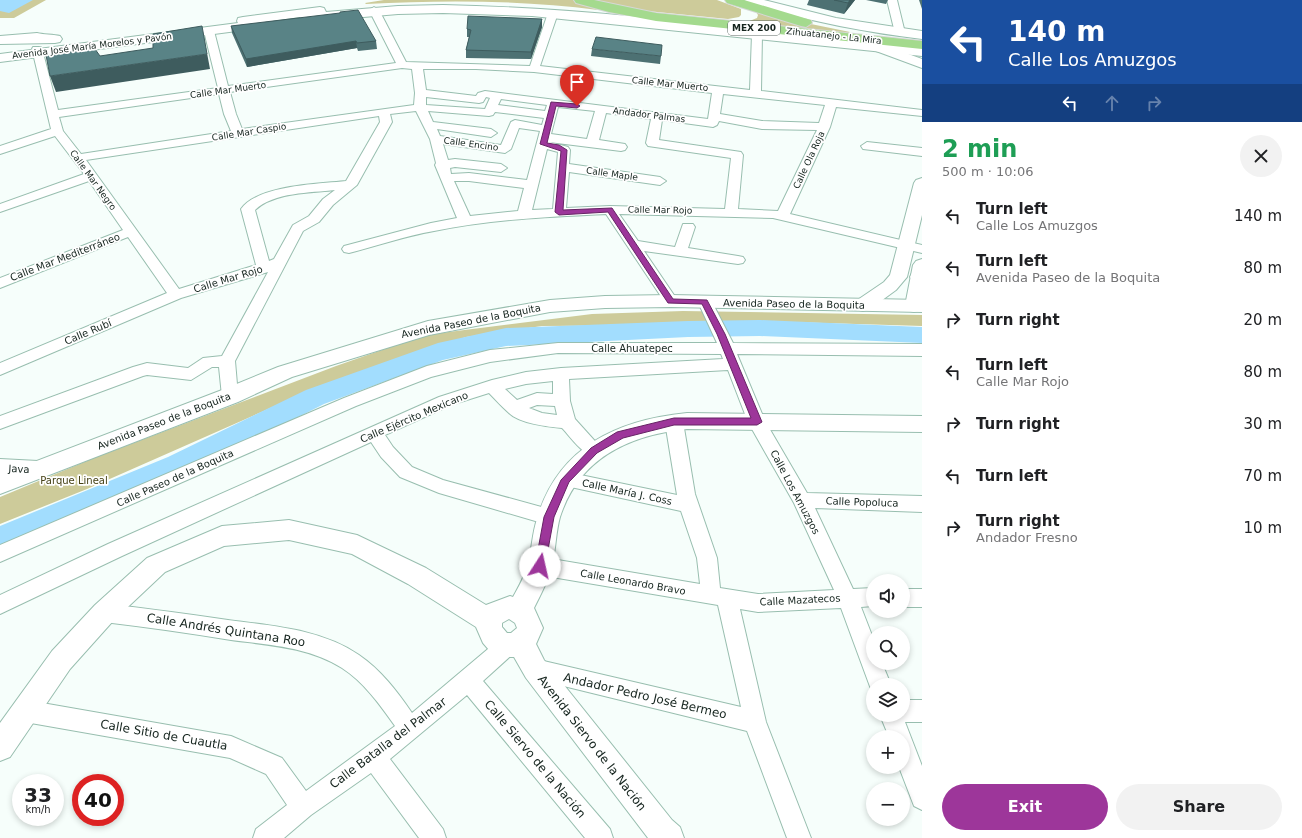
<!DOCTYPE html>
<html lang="en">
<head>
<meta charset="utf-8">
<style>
  :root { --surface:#fff; --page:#f2f2f2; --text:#202124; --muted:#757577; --accent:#9d369a }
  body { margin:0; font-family:"DejaVu Sans",sans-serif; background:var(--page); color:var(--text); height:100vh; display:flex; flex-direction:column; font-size:15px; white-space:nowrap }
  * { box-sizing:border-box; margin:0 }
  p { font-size:13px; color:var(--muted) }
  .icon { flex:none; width:22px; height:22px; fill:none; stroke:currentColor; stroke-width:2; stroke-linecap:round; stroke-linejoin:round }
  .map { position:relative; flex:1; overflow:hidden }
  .details { display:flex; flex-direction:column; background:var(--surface); width:380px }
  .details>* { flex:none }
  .hud { background:#1a4fa0; color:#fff; overflow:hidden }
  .tools { position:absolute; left:866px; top:574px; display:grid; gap:8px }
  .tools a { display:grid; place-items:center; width:44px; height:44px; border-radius:50%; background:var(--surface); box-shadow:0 2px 6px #0003; font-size:20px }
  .speed { position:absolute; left:12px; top:774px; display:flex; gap:8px; font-size:20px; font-weight:700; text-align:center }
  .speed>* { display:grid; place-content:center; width:52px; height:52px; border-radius:50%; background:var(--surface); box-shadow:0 2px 6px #0003; line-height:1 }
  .speed small { font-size:10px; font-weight:400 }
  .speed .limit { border:6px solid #d22; background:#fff; color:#111 }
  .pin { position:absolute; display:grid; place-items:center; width:34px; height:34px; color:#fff; margin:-41px -17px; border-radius:50% 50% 50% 0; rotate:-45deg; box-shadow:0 0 4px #0007 }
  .pin .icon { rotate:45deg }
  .me { position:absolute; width:44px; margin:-22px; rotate:10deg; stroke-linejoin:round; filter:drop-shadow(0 0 3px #0008) }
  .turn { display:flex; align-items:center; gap:14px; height:84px; padding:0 20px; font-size:18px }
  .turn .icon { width:52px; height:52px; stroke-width:2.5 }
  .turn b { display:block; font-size:28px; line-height:34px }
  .lanes { display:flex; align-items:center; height:38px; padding:0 20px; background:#0003; justify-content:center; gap:20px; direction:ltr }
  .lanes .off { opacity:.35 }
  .round { display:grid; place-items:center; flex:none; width:42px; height:42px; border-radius:21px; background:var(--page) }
  .overview { display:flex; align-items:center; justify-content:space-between; height:68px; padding:0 20px }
  h1 { font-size:24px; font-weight:800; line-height:30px; color:#1e9e55 }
  .cta { display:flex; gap:8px; margin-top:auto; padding:8px 20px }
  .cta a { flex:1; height:46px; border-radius:24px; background:var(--accent); color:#fff; font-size:16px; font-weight:800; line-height:46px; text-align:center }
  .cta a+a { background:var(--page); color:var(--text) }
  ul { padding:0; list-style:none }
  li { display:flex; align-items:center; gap:12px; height:52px; padding:0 20px }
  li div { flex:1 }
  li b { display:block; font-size:15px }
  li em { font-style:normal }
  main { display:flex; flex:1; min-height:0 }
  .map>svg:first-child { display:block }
</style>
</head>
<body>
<main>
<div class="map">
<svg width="922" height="838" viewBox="0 0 922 838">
  <rect width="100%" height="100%" fill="#f6fefb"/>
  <path fill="#cdcb9a" d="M0 0H46L14 18H0Z
    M384 0H576L598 10C521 0 443 0 366 4L365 3Z
    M592 0H717L741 9V15L739 17 728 19 627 9Z
    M754 9 806 23 850 32 851 36 742 24 757 18 758 15Z
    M683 311 922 315V326L791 322 687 325 542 326 466 337 307 392 87 489 0 524V497L94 458 336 366 425 335 592 314Z"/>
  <path fill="#a2ddfe" d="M0 0H33L9 13 0 11Z"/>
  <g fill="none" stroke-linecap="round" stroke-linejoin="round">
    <path fill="#a2ddfe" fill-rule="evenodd" d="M760 320 922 327V343L760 336 688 337 506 346 443 360 324 404 188 473 0 553V526L168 457 306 390 438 343 506 328 688 321Z"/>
    <g stroke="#98beaf" stroke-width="2">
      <path id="minor" d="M887 0H897L905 33 904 35 900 36 895 33Z
        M374 7 379 10 406 62 530 66 548 13 553 10 558 13 540 66 750 90 752 34 757 31 761 32 762 34 761 91 922 110V116L836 107 830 127 790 214 922 245V253L773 218 619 214 638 241 675 247 683 224H693L695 227 688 248 738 256 743 257 745 260 743 263 738 264 644 251 678 301 676 304 671 306 666 304 606 214C548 217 491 219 434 231 405 236 377 246 349 253L344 252 342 249 344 246 431 223 457 218 435 165 436 163 430 139 416 111 390 114 392 122 357 185 333 205 319 222 303 231 235 361 238 396 236 400 230 402 224 400 222 396 219 367H212L191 380 147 375 143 376 0 429V416L133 367 147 363 188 368 203 358 222 356 268 272 181 298 0 375V363L167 293 128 237 0 288V278L123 230 89 181 0 212V204L84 174 55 136 0 154V146L51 129 32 49 33 47H41L42 49 58 110 218 88 204 31 209 28 214 31 228 86 396 63 369 10ZM402 68 412 69 415 93 414 105 242 129 236 114 230 92ZM423 69H476L534 72 712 93 708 119 485 91 478 93 476 96 426 90ZM219 94 224 114 231 131 81 154 63 131 59 117ZM723 94 825 105 819 123 762 121 720 114ZM426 97 479 103 483 102 486 97 490 98 485 109 426 105ZM501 99 547 105 545 111 498 105ZM558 107 595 111 587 139 551 134ZM428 111 489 116 493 115 495 112 544 118 542 125 515 120 511 122 501 145 440 136 437 129 491 137 497 133 491 129 433 122ZM606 113 651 119 646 143 648 146 731 158 725 209 610 206 566 208 569 172 660 185 666 181 660 177 569 164 570 150 568 147 549 142 621 151 625 150 627 147 625 144 599 140ZM379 116 380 122 346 181C319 184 258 185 241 209L256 265 179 289 86 160ZM662 120 713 127 717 125 719 121 762 129 817 130 778 211 738 209 743 155 741 152 659 140ZM519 128 540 131 527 180 469 173 451 174 450 168 455 167 501 172 507 168 501 164 455 159 448 160 443 144 505 153 511 149ZM547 149 558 152 553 209 532 210ZM454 181H469L524 188 518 211 470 216ZM335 190 323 199 309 216 293 225 274 259 269 261 255 210C274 192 310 193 335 190Z
        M867 142 922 148V156L863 149 861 146Z
        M705 297 710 299 712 302 733 343 922 344V356L737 354 765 421 807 493 922 496V512L815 508 853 589 873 588V606L861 607 873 638V663H882L891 685H873L872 692 841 608 758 612 740 609 766 722 811 838H787L747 731 535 679 527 676 524 669 527 662 535 659 741 707 718 605 540 575 533 572 530 566 533 560 540 557 700 584 697 558 681 511 566 486 560 484 557 479 560 474 566 472 677 495 665 422 668 417 674 416 680 417 683 422 695 494 717 558 720 588 758 594 834 590 794 503 748 422 728 370 569 379 570 401 575 419 603 450 600 455C585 460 572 438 562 428 548 427 519 423 509 413 502 407 496 400 489 393L451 405 385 435 393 447 412 467 443 480 556 511 558 517 556 523 549 525 439 493 400 477 381 457 371 442 122 556 0 614V595L108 544 439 397 492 380 526 372 561 368 723 359 721 354 558 353 490 362 431 377 356 406 0 562V545L344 398 427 366 490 350 558 343H717L698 302 700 299ZM553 381V394L537 393 517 400 505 389 526 384ZM537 405 555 406 557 415 542 413 529 408Z
        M903 589H922V607H903Z
        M104 604C145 608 187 614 228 620 272 626 321 629 359 655 381 670 397 691 412 713L501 638 508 635 515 638 519 645 515 652 483 681 610 829 613 838H585L467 695 390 759 443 829 446 838H419L371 773 311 815 284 838H253L256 829 287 805 266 774 230 758 25 722 17 719 14 711 17 703 25 700 231 736 282 758 306 791 395 726C380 705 364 682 342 668 309 647 268 645 231 640 189 633 146 627 104 622L97 620 94 613 97 606Z
        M903 700H922V722H905L922 766V810L914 806 899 767H903V737H889L880 715H903Z"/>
    </g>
    <g stroke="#98beaf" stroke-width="2">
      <path id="tertiary" d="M881 44 922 59V68L876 51 875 48Z
        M922 178V215L907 277 896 290 870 309 863 311 856 309 854 305 856 301 884 282 890 275 914 183 916 180Z
        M922 259V308L921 310 914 312 907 310 905 306 913 265 916 261Z
        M687 413 922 416V432L687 429C629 435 579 458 560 517 556 531 556 546 553 560 550 577 542 592 534 608L543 628 536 644 544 660 672 820 680 827 684 838H648L526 678 514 657H507L489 650 483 643 476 627 408 584 352 554 289 540 224 546 165 572 113 621 70 669 10 757 0 761V723L52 651 95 605 147 558 222 526 289 520 357 535 426 568 486 605 510 596 513 597C519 586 525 576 528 564 532 549 532 534 537 519 558 447 617 420 687 413ZM509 619 515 623 517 628 511 633H507L502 627V623Z
        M0 459 38 461 46 464 49 470 46 476 38 479 0 477Z"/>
    </g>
    <g stroke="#98beaf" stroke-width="2">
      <path id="secondary" d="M745 0H764L836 18 922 31V39C862 32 804 20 747 3Z
        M443 5C603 8 763 31 922 48V56L532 16 443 13 398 14 306 22 302 21 300 17 265 22 266 24 265 27 260 28 0 62V54L238 23 237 21 238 18 243 17 320 7 324 8 326 12 398 6Z
        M37 33C44 35 52 34 60 36L62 39 60 42 55 43 0 44V36Z
        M919 271 922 272V286L915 284 910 277 912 273Z
        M671 295 922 300V312L671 307 605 308 550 312 429 335 292 377 238 402 0 494V475L222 390 278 367 428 321 550 300 605 296Z"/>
    </g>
    <g stroke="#d5d8d6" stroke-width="2">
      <path id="trunk" d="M574 0H594L656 13 922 41V49L656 21 609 12 576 3Z
        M725 0H744L811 20 812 23 806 27 801 26 727 3Z"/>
    </g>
    <use href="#minor" fill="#fff" fill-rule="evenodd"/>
    <use href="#tertiary" fill="#fff" fill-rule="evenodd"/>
    <use href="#secondary" fill="#fff" fill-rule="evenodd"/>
    <use href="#trunk" fill="#a4da8e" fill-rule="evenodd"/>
  </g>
  <path fill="#4d7173" d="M808 0H855L844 14 807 5 809 0Z
    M866 0H888L886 4Z
    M919 0H922V9Z
    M340 12 376 41 377 49 358 51 357 48 247 67 232 33 231 26 340 14Z
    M542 19V27L531 59 466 58V50L469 37H467V29Z
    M592 49 661 56 660 64 591 56Z"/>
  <path fill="#3e5c5e" d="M850 0H855L844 14 848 3Z
    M542 19V27L531 59V52Z
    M202 26 210 69 56 92 50 76 207 54Z
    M356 41 357 48 247 67 246 59Z"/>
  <path fill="#598386" stroke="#3e5c5e" d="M834 0H850L848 3Z
    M358 10 376 41 357 43 356 41 246 59 231 26 340 13V12Z
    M468 16 542 19 531 52 466 50 471 30 467 29Z
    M202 26 207 54 50 76 46 55 95 49 100 56 153 48V34Z
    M596 37 662 45 661 56 592 49Z"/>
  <path fill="#9d369a" stroke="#662364" d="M551 102 577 104 580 106 577 108 556 106 547 143 559 145 567 150 563 210 612 208 673 299 707 300 725 334 762 422 757 425H674L623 438 597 453 569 482 554 517 545 566 544 569H536L535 566 544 517 561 480 591 448 617 432 674 418H751L717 334 702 304 668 303 608 212 559 215 555 212 561 151 540 144Z"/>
  <g text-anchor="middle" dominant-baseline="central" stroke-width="3.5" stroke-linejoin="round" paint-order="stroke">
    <rect fill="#fff" stroke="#5b6662" stroke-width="1" x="728" y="21" width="52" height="14" rx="3"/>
    <g font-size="9" font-weight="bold" fill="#15241e">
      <text x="754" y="28">MEX 200</text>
    </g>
    <g font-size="9" fill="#15241e" stroke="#fff">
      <text transform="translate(834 36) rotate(6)">Zihuatanejo - La Mira</text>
      <text transform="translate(92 46) rotate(-7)">Avenida José María Morelos y Pavón</text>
      <text transform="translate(670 84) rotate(6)">Calle Mar Muerto</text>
      <text transform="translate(228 90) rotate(-8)">Calle Mar Muerto</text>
      <text transform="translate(649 115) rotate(7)">Andador Palmas</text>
      <text transform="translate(249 132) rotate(-9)">Calle Mar Caspio</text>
      <text transform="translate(471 144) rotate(8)">Calle Encino</text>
      <text transform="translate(809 160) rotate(-65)">Calle Ola Roja</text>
      <text transform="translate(612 174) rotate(8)">Calle Maple</text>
      <text transform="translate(93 180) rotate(54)">Calle Mar Negro</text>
      <text transform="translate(660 210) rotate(1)">Calle Mar Rojo</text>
    </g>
    <g font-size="10" fill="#15241e" stroke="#fff">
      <text transform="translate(65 257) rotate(-21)">Calle Mar Mediterráneo</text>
      <text transform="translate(228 279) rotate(-17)">Calle Mar Rojo</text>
      <text transform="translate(794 304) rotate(1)">Avenida Paseo de la Boquita</text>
      <text transform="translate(471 321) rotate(-11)">Avenida Paseo de la Boquita</text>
      <text transform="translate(88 332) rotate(-23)">Calle Rubí</text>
      <text x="632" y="348">Calle Ahuatepec</text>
      <text transform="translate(414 417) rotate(-23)">Calle Ejército Mexicano</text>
      <text transform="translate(164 421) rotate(-21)">Avenida Paseo de la Boquita</text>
      <text transform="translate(19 469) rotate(3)">Java</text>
      <text transform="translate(175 478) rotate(-24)">Calle Paseo de la Boquita</text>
      <text transform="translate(627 492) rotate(12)">Calle María J. Coss</text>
      <text transform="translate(795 492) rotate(62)">Calle Los Amuzgos</text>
      <text transform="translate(862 502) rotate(2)">Calle Popoluca</text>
      <text transform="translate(633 582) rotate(10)">Calle Leonardo Bravo</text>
      <text transform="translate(800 600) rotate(-3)">Calle Mazatecos</text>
    </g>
    <g font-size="10" fill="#454115" stroke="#fff">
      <text x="74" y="480">Parque Lineal</text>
    </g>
    <g font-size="12" fill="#15241e" stroke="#fff">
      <text transform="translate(226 630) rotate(9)">Calle Andrés Quintana Roo</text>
      <text transform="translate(645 696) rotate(13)">Andador Pedro José Bermeo</text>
      <text transform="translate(164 735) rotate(10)">Calle Sitio de Cuautla</text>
      <text transform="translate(388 743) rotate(-37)">Calle Batalla del Palmar</text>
      <text transform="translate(592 743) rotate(52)">Avenida Siervo de la Nación</text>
      <text transform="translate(535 759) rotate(50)">Calle Siervo de la Nación</text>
    </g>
  </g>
</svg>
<div class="tools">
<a><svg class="icon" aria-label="sound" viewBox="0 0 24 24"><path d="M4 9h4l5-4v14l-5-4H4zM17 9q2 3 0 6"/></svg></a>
<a><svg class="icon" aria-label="search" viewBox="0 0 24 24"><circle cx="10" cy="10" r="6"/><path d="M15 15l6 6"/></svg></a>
<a><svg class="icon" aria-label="layers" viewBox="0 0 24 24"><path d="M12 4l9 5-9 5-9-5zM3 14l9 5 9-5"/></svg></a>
<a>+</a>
<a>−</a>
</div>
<div class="speed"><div>33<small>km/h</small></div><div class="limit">40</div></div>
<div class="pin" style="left:577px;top:106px;background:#d93025"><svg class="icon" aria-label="arrive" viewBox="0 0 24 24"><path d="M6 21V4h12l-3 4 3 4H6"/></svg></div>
<svg class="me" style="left:540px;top:566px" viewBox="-20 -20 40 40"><circle r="19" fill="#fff"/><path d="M0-13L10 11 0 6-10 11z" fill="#9d369a"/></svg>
</div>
<section class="details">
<div class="hud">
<div class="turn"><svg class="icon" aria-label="left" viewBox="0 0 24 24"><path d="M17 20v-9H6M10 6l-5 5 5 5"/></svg><div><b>140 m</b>Calle Los Amuzgos</div></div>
<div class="lanes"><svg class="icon" aria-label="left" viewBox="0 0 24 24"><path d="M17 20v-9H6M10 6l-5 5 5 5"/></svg><svg class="icon off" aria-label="ahead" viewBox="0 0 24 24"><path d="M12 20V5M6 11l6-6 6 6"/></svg><svg class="icon off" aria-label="right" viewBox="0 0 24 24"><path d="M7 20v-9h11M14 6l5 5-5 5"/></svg></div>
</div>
<div class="overview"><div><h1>2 min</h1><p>500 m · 10:06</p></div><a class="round"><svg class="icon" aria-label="close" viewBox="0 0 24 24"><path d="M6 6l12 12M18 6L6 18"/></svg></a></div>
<ul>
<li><svg class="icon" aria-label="left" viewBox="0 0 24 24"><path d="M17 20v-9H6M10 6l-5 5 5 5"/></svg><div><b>Turn left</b><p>Calle Los Amuzgos</p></div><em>140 m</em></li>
<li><svg class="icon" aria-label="left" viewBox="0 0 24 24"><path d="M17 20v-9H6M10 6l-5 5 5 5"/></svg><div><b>Turn left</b><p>Avenida Paseo de la Boquita</p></div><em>80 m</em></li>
<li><svg class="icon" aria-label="right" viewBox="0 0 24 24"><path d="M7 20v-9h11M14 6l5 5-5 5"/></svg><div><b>Turn right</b></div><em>20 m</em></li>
<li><svg class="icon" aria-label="left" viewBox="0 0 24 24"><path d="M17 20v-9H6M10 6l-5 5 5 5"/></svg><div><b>Turn left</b><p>Calle Mar Rojo</p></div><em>80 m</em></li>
<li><svg class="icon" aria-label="right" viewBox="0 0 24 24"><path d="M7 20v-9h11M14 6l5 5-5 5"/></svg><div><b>Turn right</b></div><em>30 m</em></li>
<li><svg class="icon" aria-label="left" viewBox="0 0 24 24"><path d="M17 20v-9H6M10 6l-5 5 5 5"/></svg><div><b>Turn left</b></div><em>70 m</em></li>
<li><svg class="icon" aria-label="right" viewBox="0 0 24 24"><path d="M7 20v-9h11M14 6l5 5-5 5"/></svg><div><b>Turn right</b><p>Andador Fresno</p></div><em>10 m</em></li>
</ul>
<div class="cta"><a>Exit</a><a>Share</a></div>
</section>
</main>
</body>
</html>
